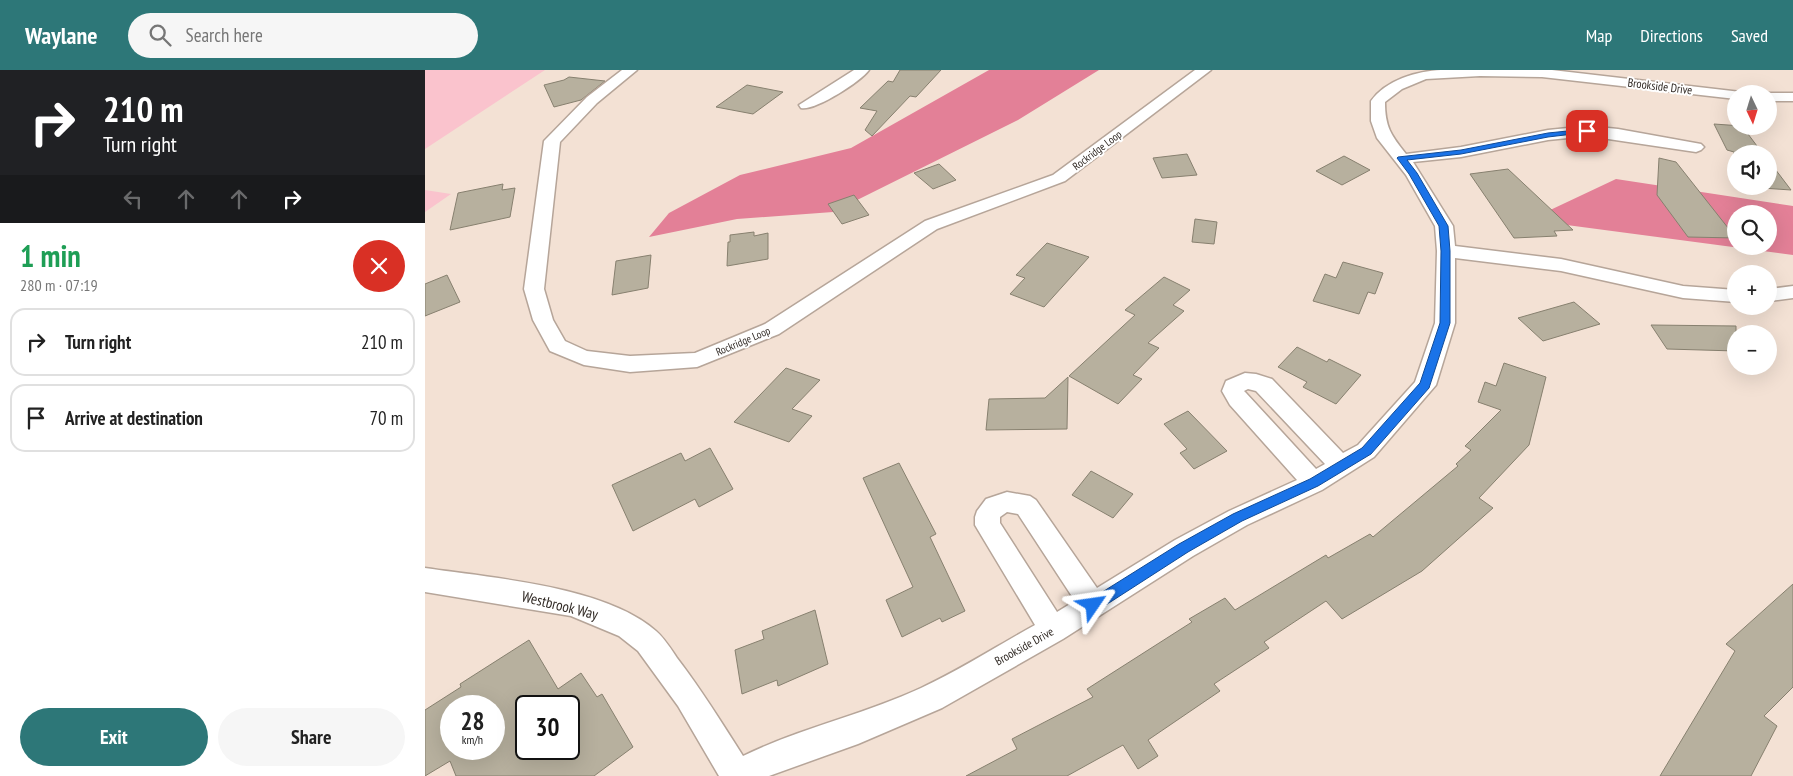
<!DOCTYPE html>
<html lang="en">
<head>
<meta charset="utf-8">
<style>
  :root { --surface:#fff; --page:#f6f6f6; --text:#222; --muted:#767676; --line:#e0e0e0; --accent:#2d7778 }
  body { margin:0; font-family:"PT Sans Narrow",sans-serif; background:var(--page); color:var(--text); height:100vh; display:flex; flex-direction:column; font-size:19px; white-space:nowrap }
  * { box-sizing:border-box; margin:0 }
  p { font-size:16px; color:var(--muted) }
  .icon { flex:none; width:28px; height:28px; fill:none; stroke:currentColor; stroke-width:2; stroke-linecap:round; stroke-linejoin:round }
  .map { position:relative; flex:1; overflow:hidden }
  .panel { display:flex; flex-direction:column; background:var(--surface); width:425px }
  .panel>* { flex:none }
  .top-card { background:#202124; color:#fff; overflow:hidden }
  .needle { width:32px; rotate:176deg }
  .buttons { position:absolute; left:1302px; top:15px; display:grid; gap:10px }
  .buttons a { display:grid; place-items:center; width:50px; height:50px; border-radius:50%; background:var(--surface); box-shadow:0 5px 20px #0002; font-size:25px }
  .speed { position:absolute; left:15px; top:625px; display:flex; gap:10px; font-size:25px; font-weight:700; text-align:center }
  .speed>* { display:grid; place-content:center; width:65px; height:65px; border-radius:50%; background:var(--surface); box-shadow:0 5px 20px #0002; line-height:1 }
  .speed small { font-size:12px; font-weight:400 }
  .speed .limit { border:2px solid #111; border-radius:8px; background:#fff; color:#111 }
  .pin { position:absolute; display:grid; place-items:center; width:42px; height:42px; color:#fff; margin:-21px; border-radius:10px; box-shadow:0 2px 8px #0006 }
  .me { position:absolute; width:55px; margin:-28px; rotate:58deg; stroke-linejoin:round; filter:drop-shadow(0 0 4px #0008) }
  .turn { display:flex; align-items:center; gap:18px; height:105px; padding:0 20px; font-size:22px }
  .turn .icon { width:65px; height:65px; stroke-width:2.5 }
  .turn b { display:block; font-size:35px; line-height:42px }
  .lanes { display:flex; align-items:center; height:48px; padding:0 20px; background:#0003; justify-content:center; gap:25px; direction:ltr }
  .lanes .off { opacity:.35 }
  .round { display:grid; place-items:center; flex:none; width:52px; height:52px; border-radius:26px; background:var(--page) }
  .headline { display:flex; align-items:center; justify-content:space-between; height:85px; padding:0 20px }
  h1 { font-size:30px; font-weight:700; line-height:38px; color:#1e9e55 }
  .action { display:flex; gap:10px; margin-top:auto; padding:10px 20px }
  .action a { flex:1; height:58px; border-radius:30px; background:var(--accent); color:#fff; font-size:20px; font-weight:700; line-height:58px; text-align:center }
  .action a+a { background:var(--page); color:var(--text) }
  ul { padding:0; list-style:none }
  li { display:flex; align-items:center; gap:15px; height:68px; margin:0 10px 8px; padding:0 10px; border:2px solid var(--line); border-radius:15px }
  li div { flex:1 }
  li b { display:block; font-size:19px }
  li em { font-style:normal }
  header { display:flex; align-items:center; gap:30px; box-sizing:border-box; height:70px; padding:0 25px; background:var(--accent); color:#fff }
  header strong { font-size:24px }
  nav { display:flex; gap:28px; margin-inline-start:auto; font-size:18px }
  .search { width:350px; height:45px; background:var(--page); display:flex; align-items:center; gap:12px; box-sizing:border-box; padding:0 18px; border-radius:28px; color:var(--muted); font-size:19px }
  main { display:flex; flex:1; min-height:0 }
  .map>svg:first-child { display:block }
</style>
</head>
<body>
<header>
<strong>Waylane</strong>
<div class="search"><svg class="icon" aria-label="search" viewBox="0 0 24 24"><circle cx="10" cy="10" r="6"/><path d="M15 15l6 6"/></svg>Search here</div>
<nav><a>Map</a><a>Directions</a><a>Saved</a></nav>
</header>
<main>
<section class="panel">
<div class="top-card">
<div class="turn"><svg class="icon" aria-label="right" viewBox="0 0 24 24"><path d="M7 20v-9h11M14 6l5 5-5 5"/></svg><div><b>210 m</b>Turn right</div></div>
<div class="lanes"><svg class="icon off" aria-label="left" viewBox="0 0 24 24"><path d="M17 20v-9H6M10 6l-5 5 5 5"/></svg><svg class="icon off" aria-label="ahead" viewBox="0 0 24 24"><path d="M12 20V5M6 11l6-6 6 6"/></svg><svg class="icon off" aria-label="ahead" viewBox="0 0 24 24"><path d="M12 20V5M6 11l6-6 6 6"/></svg><svg class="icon" aria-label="right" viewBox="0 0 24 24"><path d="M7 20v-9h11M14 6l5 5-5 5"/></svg></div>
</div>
<div class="headline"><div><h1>1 min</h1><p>280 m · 07:19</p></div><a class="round" style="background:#d93025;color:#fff"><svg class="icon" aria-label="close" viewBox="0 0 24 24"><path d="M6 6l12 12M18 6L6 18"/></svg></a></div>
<ul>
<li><svg class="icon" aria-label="right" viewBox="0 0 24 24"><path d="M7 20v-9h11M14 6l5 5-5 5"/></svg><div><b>Turn right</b></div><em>210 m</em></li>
<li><svg class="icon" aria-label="arrive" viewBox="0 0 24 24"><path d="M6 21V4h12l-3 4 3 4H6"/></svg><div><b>Arrive at destination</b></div><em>70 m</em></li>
</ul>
<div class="action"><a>Exit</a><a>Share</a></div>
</section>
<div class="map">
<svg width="1368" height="706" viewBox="0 0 1368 706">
  <rect width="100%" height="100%" fill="#f3e1d4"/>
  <path fill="#fac3cd" d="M0 0H120L0 79Z
    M0 120 26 124 0 142Z"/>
  <path fill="#e38097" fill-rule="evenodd" d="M564 0H674L593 50 408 142 312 149 224 167 244 143 315 105 426 78Z
    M1191 109 1368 136V185L1104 150ZM1311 144H1344V176H1311Z"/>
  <path fill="#b7b09e" stroke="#87806f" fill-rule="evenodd" d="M475 0H516L491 27 485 26 447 66 440 60 452 41 435 38 463 11 468 12Z
    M144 7 180 11 156 30 129 37 119 15 139 10Z
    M322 15 358 22 328 44 291 37Z
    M1289 54 1317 56 1338 84H1311V97L1308 91 1309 82 1302 80Z
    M762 84 772 105 737 108 728 88Z
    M919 86 945 100 917 115 891 101Z
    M1234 88 1251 92 1311 168 1263 167 1232 125Z
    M1344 91 1366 120 1322 117 1344 116Z
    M514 94 531 110 508 119 489 103Z
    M1083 99 1148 160 1129 161 1132 166 1089 168 1045 104Z
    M78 114 77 120 90 118 85 147 25 160 33 123Z
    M429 125 444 145 417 154 403 134Z
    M770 149 792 152 789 174 767 172Z
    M329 162V166L343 163V189L302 196 303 172H305V165Z
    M622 173 664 187 619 237 585 224 600 208 591 205Z
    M226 185 223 218 187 225 191 191Z
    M918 192 958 203 950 224 943 222 934 244 888 231 900 204 911 208Z
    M22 205 35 232 0 246V214Z
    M739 207 765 220 748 235 759 241 723 273 734 278 708 305 717 309 693 334 644 306 710 245 700 240Z
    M1149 232 1175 254 1118 271 1093 248Z
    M1226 255 1311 256V281L1242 279Z
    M872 277 902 292 904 289 936 305 911 334 878 317 882 312 853 297Z
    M1079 293 1121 307 1104 375 1054 428 1068 438 997 501 917 549 901 531 839 572 844 578 789 614 795 621 723 670 733 686 713 699 698 675 642 706H541L592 679 587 669 668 627 662 619 767 552 764 549 800 528 810 540 901 485 903 488 945 464 948 467 1033 396 1031 394 1046 380 1040 376 1076 340 1053 332 1060 312 1071 316Z
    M361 298 395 310 367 339 387 346 364 372 309 352Z
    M643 307 642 359 561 360 564 329 620 328Z
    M763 341 802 381 769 399 755 383 762 379 739 354Z
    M285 378 308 419 274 437 270 429 208 461 187 415 256 383 260 391Z
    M474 393 511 464 505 467 540 541 517 552 515 548 477 567 461 530 488 517 438 408Z
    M666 401 708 424 688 448 647 425Z
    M1368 514V617L1339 646 1352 656 1326 706H1235L1310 581 1301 574Z
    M390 540 403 594 353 616 352 610 317 624 310 580 339 569 337 561Z
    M104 570 133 619 156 603 172 627 177 624 208 677 169 706H31L25 691 0 706V640L36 617 35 614ZM26 636H69V679H26ZM101 636H144V679H101Z"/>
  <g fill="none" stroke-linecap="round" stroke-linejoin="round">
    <g stroke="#b6a599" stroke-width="3">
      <path id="minor" d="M197 0H212L172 33 135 72 119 219 128 250 140 271 162 281 205 286 270 283 340 254 500 151 628 105 770 0H786L640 111 512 159 354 264 272 297 205 302 159 295 125 281 108 250 99 219 119 71 162 27Z
        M429 0H444C435 12 390 41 376 38L374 35Z
        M1016 0H1127L1316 22 1317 24H1311V29L1117 7 1055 6 1001 9 977 19 960 32C960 57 966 65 981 84L1036 77 1123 60 1163 56 1193 59 1276 74 1279 77 1276 80 1271 82 1163 66 1123 70 1036 87 988 92 1028 156 1030 176 1136 189 1258 216 1311 220V232L1258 228 1136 201 1030 188V253L1011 315 949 387 897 420 822 455 768 486 638 569 517 638 433 674 344 706H294L253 636 213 581 194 566 146 546 0 522V498C67 508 180 516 231 561 240 569 246 579 252 588 276 619 297 653 318 686 375 658 438 645 496 618 535 600 572 576 610 555L550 455V447L552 441 561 429 582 422 605 426 611 430 672 518 750 470 804 441 872 410 805 335 797 321 801 311 820 303 831 304 847 309 918 383 933 375 990 312 1010 253 1012 181 1010 156 981 105 952 68 946 51V31C961 10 992 1 1016 0ZM823 319 831 321 900 394 891 399 821 323 819 321ZM582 442 593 444 650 531 632 542 575 453V447Z
        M1344 23H1368V31H1344V24H1340Z
        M1368 216V228L1344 231V219Z"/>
    </g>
    <use href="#minor" fill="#fff" fill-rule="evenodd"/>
  </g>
  <path fill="#1a73e8" stroke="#114b97" d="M1162 59 1166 61 1165 62 1123 67 1036 84 982 90 992 103 1023 156 1025 181V253L1004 318 946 384 893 416 817 451 763 482 673 540 668 541 663 540 661 535 663 531 754 474 808 444 885 409 937 378 995 313 1015 253 1016 181 1014 156 984 104 972 88 973 87 1036 80 1123 63Z"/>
  <g text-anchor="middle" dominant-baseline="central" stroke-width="4" stroke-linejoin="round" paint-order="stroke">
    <g font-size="11" fill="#312a25" stroke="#fff">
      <text transform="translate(672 80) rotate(-37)">Rockridge Loop</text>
      <text transform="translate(318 271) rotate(-23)">Rockridge Loop</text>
    </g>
    <g font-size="12" fill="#312a25" stroke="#fff">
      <text transform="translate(1235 16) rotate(7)">Brookside Drive</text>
      <text transform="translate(599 576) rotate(-29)">Brookside Drive</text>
    </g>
    <g font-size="15" fill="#312a25" stroke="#fff">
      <text transform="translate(135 535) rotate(14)">Westbrook Way</text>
    </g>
  </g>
</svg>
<div class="buttons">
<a><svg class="needle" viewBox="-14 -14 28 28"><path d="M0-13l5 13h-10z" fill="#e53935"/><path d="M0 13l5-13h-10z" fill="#767676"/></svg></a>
<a><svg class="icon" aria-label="sound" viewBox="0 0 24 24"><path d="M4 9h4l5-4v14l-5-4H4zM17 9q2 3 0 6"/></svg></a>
<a><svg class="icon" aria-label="search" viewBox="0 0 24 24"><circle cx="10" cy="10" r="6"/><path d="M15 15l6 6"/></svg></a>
<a>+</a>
<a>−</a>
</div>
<div class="speed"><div>28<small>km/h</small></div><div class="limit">30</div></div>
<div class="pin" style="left:1162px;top:61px;background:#d93025"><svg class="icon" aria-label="arrive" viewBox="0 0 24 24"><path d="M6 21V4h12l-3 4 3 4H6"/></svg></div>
<svg class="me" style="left:668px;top:535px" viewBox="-20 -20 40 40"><path d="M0-17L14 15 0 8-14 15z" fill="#1a73e8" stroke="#fff" stroke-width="4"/></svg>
</div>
</main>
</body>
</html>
